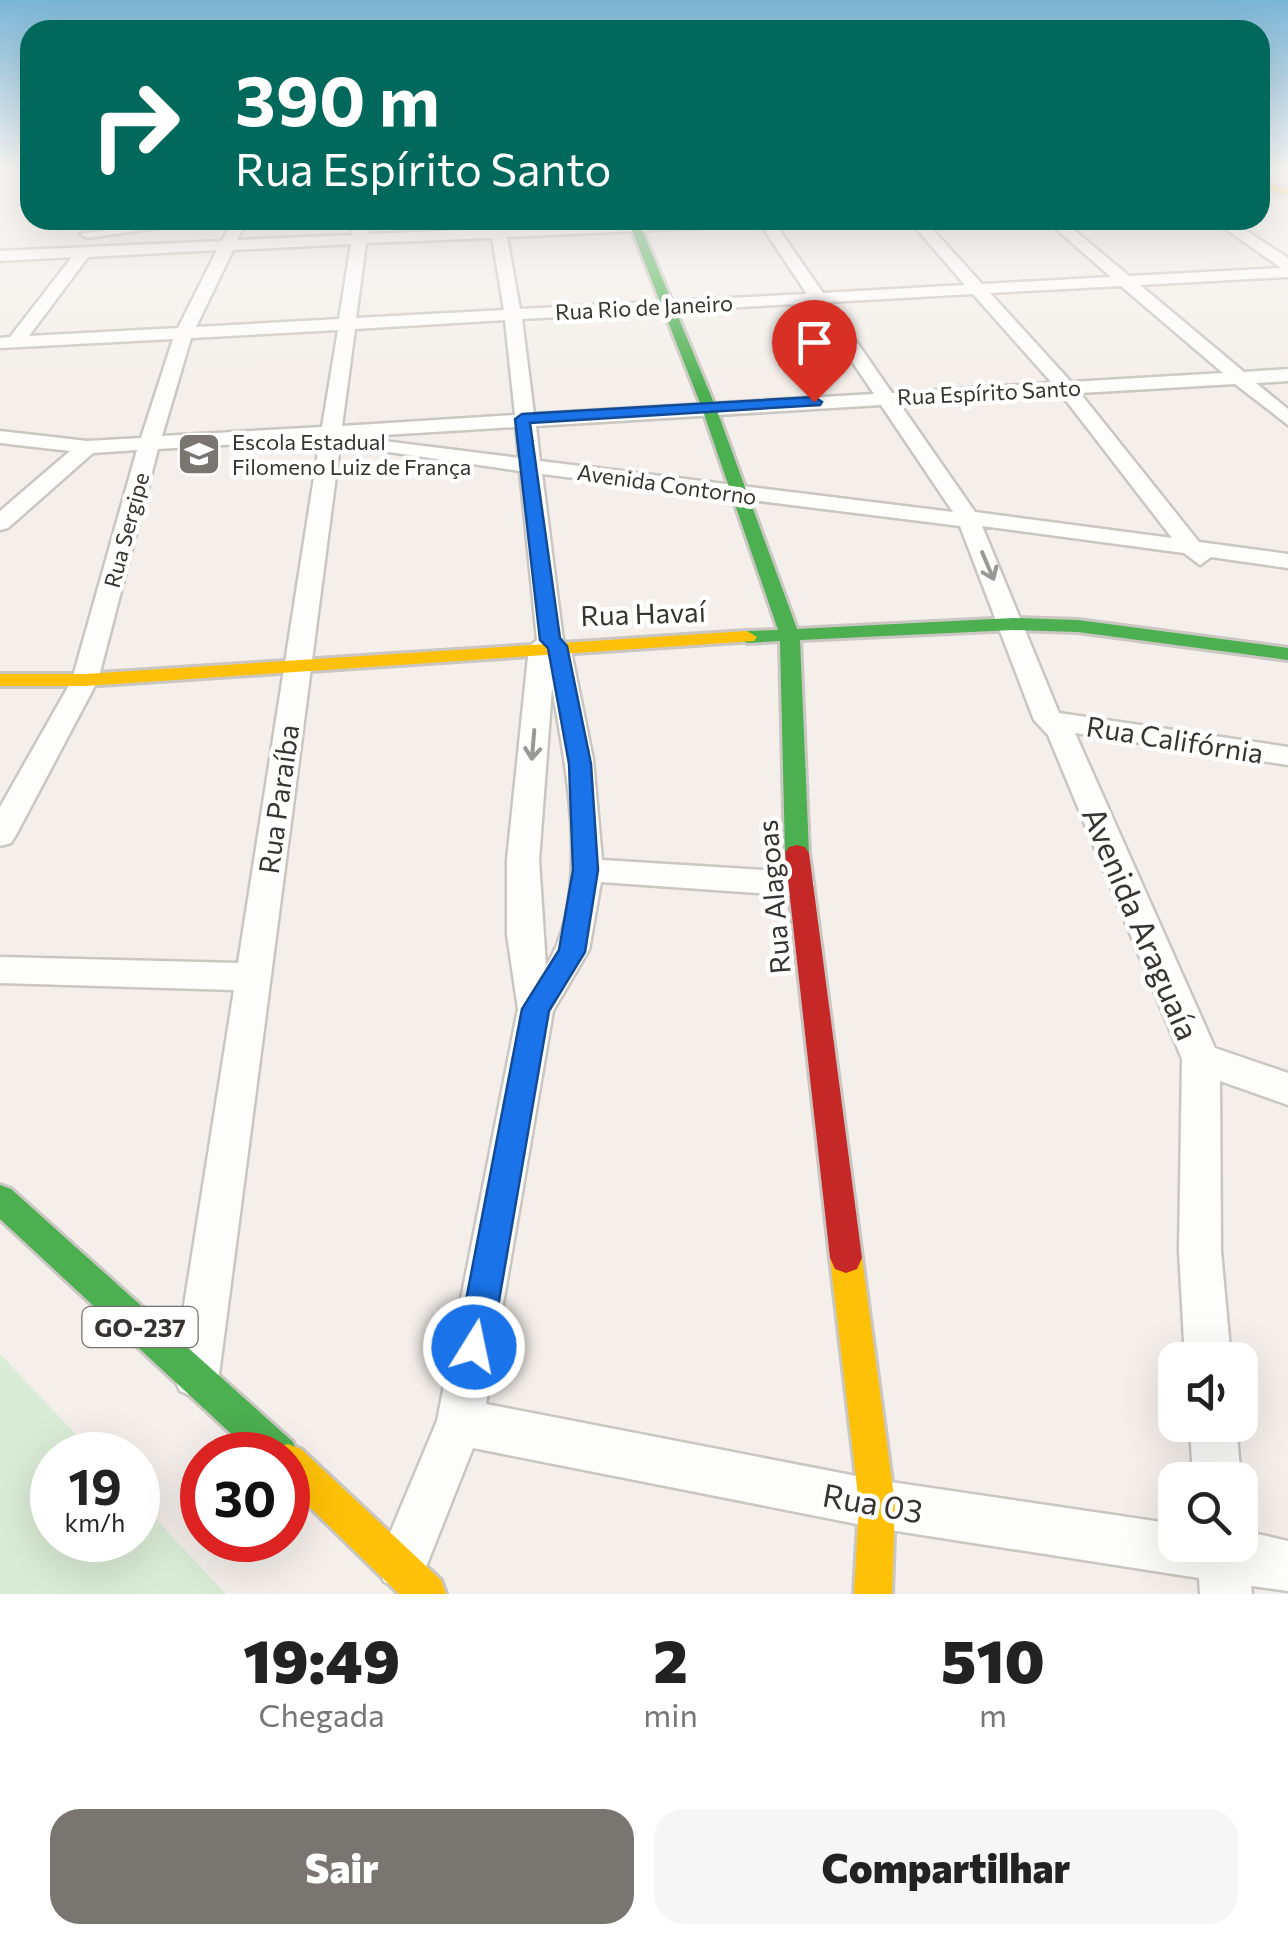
<!DOCTYPE html>
<html lang="pt">
<head>
<meta charset="utf-8">
<style>
  :root { --surface:#fff; --page:#f6f6f6; --text:#222; --muted:#767676; --accent:#797571 }
  body { margin:0; font-family:Commissioner,sans-serif; background:var(--page); color:var(--text); height:100vh; display:flex; flex-direction:column; font-size:38px; white-space:nowrap }
  * { box-sizing:border-box; margin:0 }
  p { font-size:32px; color:var(--muted) }
  .icon { flex:none; width:55px; height:55px; fill:none; stroke:currentColor; stroke-width:2; stroke-linecap:round; stroke-linejoin:round }
  .map { position:relative; height:1594px; overflow:hidden }
  .sheet { display:flex; flex-direction:column; background:var(--surface); flex:1 }
  .sheet>* { flex:none }
  .hud { position:absolute; left:20px; top:20px; width:1250px; height:210px; border-radius:30px; box-shadow:0 10px 40px #0002; background:#00695c; color:#fff; overflow:hidden }
  .tools { position:absolute; left:1158px; top:1342px; display:grid; gap:20px }
  .tools a { display:grid; place-items:center; width:100px; height:100px; border-radius:20px; background:var(--surface); box-shadow:0 10px 40px #0002; font-size:50px }
  .speed { position:absolute; left:30px; top:1432px; display:flex; gap:20px; font-size:50px; font-weight:700; text-align:center }
  .speed>* { display:grid; place-content:center; width:130px; height:130px; border-radius:50%; background:var(--surface); box-shadow:0 10px 40px #0002; line-height:1 }
  .speed small { font-size:25px; font-weight:400 }
  .speed .limit { border:15px solid #d22; background:#fff; color:#111 }
  .pin { position:absolute; display:grid; place-items:center; width:85px; height:85px; color:#fff; margin:-102px -42px; border-radius:50% 50% 50% 0; rotate:-45deg; box-shadow:0 0 10px #0007 }
  .pin .icon { rotate:45deg }
  .me { position:absolute; width:110px; margin:-55px; rotate:10deg; stroke-linejoin:round; filter:drop-shadow(0 0 8px #0008) }
  .turn { display:flex; align-items:center; gap:35px; height:210px; padding:0 50px; font-size:45px }
  .turn .icon { width:130px; height:130px; stroke-width:2.5 }
  .turn b { display:block; font-size:70px; line-height:85px }
  .eta { display:flex; justify-content:space-evenly; align-items:center; height:170px; text-align:center }
  .eta b { font-size:60px; font-weight:800; line-height:70px }
  .action { display:flex; gap:20px; margin-top:auto; padding:20px 50px }
  .action a { flex:1; height:115px; border-radius:30px; background:var(--accent); color:#fff; font-size:40px; font-weight:800; line-height:115px; text-align:center }
  .action a+a { background:var(--page); color:var(--text) }
  .map>svg:first-child { display:block }
</style>
</head>
<body>
<div class="map">
<svg width="1288" height="1594" viewBox="0 0 1288 1594">
  <rect width="100%" height="100%" fill="#f4efea"/>
  <path fill="#d9ecd5" d="M0 1354 95 1455H52V1540H138V1500L226 1594H0Z"/>
  <g fill="none" stroke-linecap="round" stroke-linejoin="round">
    <path stroke="#79b8bc" stroke-width="4" d="M0 170 11 169"/>
    <g stroke="#cac6c2" stroke-width="5">
      <path id="street" d="M170 220H215L87 238 80 234Z
        M233 220H247L237 240 352 235 355 220H369L367 234 490 229 489 220H503L505 228 781 220 775 224 823 293 965 285 909 220H924L982 284 1111 277 1046 220H1062L1129 276 1281 268 1213 220H1230L1288 258V277L1140 285 1244 372 1288 369V381L1256 383 1288 409V425L1235 384 1080 393 1199 542 1288 554V568L1211 557 1200 565 1184 553 982 526 1059 713 1288 747V765L1075 733 1215 1048 1288 1073V1105L1220 1081 1221 1251 1231 1360H1185L1179 1251 1182 1059 1048 735 1034 720 960 526 542 474 563 640 570 646 593 759 602 860 798 872 809 876 814 884 809 892 798 896 601 882 589 950 553 1011 486 1404 877 1480 1175 1524V1545H1240V1530L1288 1541V1591L1251 1586 1252 1594H1200L1199 1578 877 1528 473 1448 420 1582 402 1589 384 1582 377 1564 437 1421 518 1009 507 935V860L529 647 537 640 520 471 340 445 219 1375 212 1391 196 1398 180 1391 173 1375 234 990 0 983V957L238 963 320 439 158 449 98 680 16 835 11 843 0 846V807L72 680 137 450 93 453 8 528 0 530V511L70 451 0 443V431L87 441 141 438 173 339 0 348V338L10 337 72 257 0 261V251L222 241ZM761 225 807 294 520 309 507 237ZM492 238 504 310 356 318 366 243ZM351 244 339 319 196 327 233 250ZM217 250 178 328 29 336 88 257ZM1121 286 1223 373 1071 382 990 293ZM973 294 1052 383 892 393 829 302ZM813 303 874 394 534 414 522 319ZM505 320 515 415 342 426 355 329ZM338 330 322 427 162 436 191 338ZM1061 394 1172 538 975 512 900 404ZM881 405 953 512 540 461 536 426ZM516 427 519 458 352 437ZM552 688C566 766 592 895 546 966L539 860Z
        M1190 1425H1236L1241 1480 1240 1483 1193 1480Z"/>
    </g>
    <g stroke="#cac6c2" stroke-width="6">
      <path id="fast" d="M628 220H638L716 408 797 629 1013 618 1078 620 1288 648V660L1078 632 1013 630 800 640 809 853 805 859H789L785 853 780 641 747 643 737 637 747 631 778 630 702 408Z
        M0 1185 11 1189 293 1442 298 1455 293 1468 288 1470V1455H254L0 1219Z"/>
    </g>
    <g stroke="#cac6c2" stroke-width="6">
      <path id="slow" d="M1260 182 1288 188V194L1260 188Z
        M747 631 757 637 754 641 85 686H0V674H85Z
        M846 1243 857 1247 862 1258 895 1504 892 1594H854L859 1504 830 1258 835 1247Z
        M288 1444 301 1449 441 1580 446 1594H399L288 1486V1455H273L275 1449Z"/>
    </g>
    <g stroke="#cac6c2" stroke-width="6">
      <path id="jam" d="M797 845 805 847 809 853 862 1258 857 1269 846 1273 835 1269 830 1258 785 853 789 847Z"/>
    </g>
    <use href="#street" fill="#fdfdfc" fill-rule="evenodd"/>
    <use href="#fast" fill="#4caf50" fill-rule="evenodd"/>
    <use href="#slow" fill="#ffc107" fill-rule="evenodd"/>
    <use href="#jam" fill="#c62828" fill-rule="evenodd"/>
  </g>
  <defs><path id="oneway-shaft" d="M-6 0H5M1.5-3L5.5 0L1.5 3" fill="none" stroke-width="1.6" stroke-linecap="round" stroke-linejoin="round" transform="scale(2.5)"/></defs>
  <g stroke="#9a9896">
    <use href="#oneway-shaft" transform="translate(988 566) rotate(67)"/>
    <use href="#oneway-shaft" transform="translate(533 745) rotate(95)"/>
  </g>
  <linearGradient id="sky" x2="0" y2="1"><stop stop-color="#7bb6d6"/><stop offset="0.43" stop-color="#faf8f6"/><stop offset="1" stop-color="#faf8f6" stop-opacity="0"/></linearGradient>
  <rect width="1288" height="392" fill="url(#sky)"/>
  <path fill="#1a73e8" stroke="#114b97" stroke-width="2.5" d="M814 397 822 402 820 405 530 423 560 638 567 646 591 764 598 870 585 952 549 1011 491 1347 486 1359 474 1364 462 1359 457 1347 522 1009 559 950 573 870 569 764 548 648 540 640 515 419 522 414Z"/>
  <defs>
    <g id="school-square" transform="scale(2.25)"><rect x="-9" y="-9" width="18" height="18" rx="4" fill="#797571" stroke="#fff"/><path d="M0-5L7-2L0 1L-7-2ZM-4 1L0 2.5L4 1V4Q0 6-4 4Z" fill="#fff"/></g>
  </defs>
  <g fill-rule="evenodd">
    <use href="#school-square" x="199" y="454"/>
  </g>
  <g text-anchor="middle" dominant-baseline="central" stroke-width="9" stroke-linejoin="round" paint-order="stroke">
    <g font-size="22" fill="#373330" stroke="#fff">
      <text transform="translate(644 307) rotate(-3)">Rua Rio de Janeiro</text>
      <text transform="translate(989 392) rotate(-3)">Rua Espírito Santo</text>
      <text transform="translate(667 484) rotate(8)">Avenida Contorno</text>
      <text transform="translate(126 530) rotate(-75)">Rua Sergipe</text>
    </g>
    <g font-size="22" fill="#373330" stroke="#fff" text-anchor="start">
      <text x="232" y="441">Escola Estadual<tspan x="232" dy="25">Filomeno Luiz de França</tspan></text>
    </g>
    <rect fill="#fff" stroke="#73706e" stroke-width="2.5" x="82.5" y="1307" width="115" height="40" rx="8"/>
    <g font-size="25" font-weight="bold" fill="#373330">
      <text x="140" y="1327">GO-237</text>
    </g>
    <g font-size="28" fill="#373330" stroke="#fff">
      <text transform="translate(643 613) rotate(-2)">Rua Havaí</text>
      <text transform="translate(1175 739) rotate(9)">Rua Califórnia</text>
      <text transform="translate(278 799) rotate(-82)">Rua Paraíba</text>
      <text transform="translate(773 897) rotate(-95)">Rua Alagoas</text>
    </g>
    <g font-size="32" fill="#373330" stroke="#fff">
      <text transform="translate(1142 923) rotate(67)">Avenida Araguaía</text>
      <text transform="translate(873 1502) rotate(10)">Rua 03</text>
    </g>
  </g>
</svg>
<div class="tools">
<a><svg class="icon" aria-label="sound" viewBox="0 0 24 24"><path d="M4 9h4l5-4v14l-5-4H4zM17 9q2 3 0 6"/></svg></a>
<a><svg class="icon" aria-label="search" viewBox="0 0 24 24"><circle cx="10" cy="10" r="6"/><path d="M15 15l6 6"/></svg></a>
</div>
<div class="speed"><div>19<small>km/h</small></div><div class="limit">30</div></div>
<div class="pin" style="left:814px;top:402px;background:#d93025"><svg class="icon" aria-label="arrive" viewBox="0 0 24 24"><path d="M6 21V4h12l-3 4 3 4H6"/></svg></div>
<svg class="me" style="left:474px;top:1347px" viewBox="-20 -20 40 40"><circle r="17" fill="#1a73e8" stroke="#fff" stroke-width="3"/><path d="M0-11L8 9 0 5-8 9z" fill="#fff"/></svg>
<div class="hud">
<div class="turn"><svg class="icon" aria-label="right" viewBox="0 0 24 24"><path d="M7 20v-9h11M14 6l5 5-5 5"/></svg><div><b>390 m</b>Rua Espírito Santo</div></div>
</div>
</div>
<section class="sheet">
<div class="eta">
<div><b>19:49</b><p>Chegada</p></div>
<div><b>2</b><p>min</p></div>
<div><b>510</b><p>m</p></div>
</div>
<div class="action"><a>Sair</a><a>Compartilhar</a></div>
</section>
</body>
</html>
